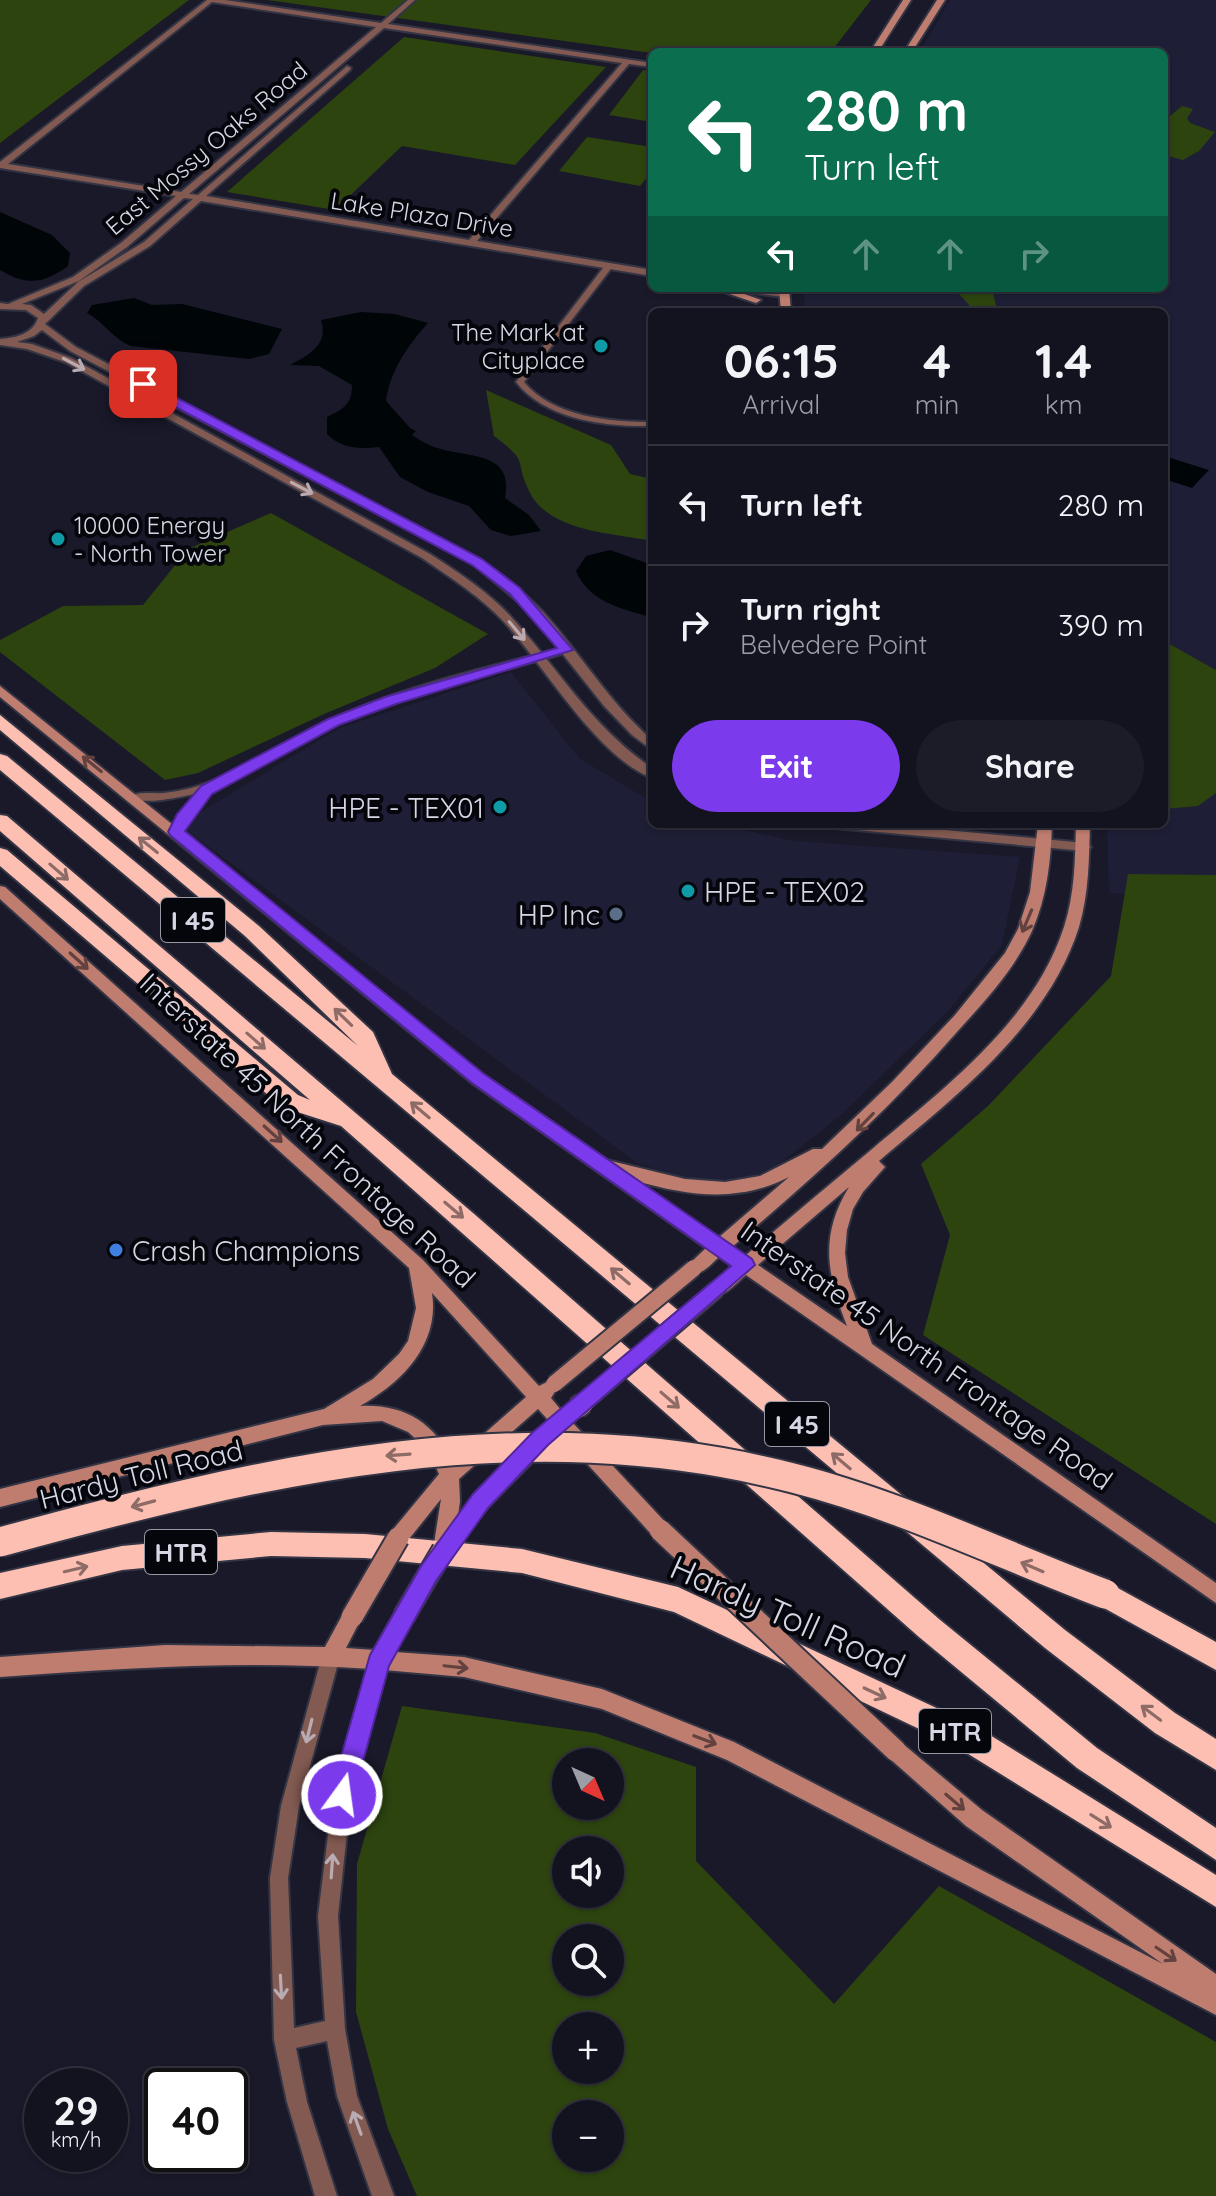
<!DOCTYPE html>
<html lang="en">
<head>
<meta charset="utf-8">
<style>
  :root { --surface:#131320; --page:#1c1c29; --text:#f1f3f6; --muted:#9d9ea5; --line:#32323e; --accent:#7c3aed }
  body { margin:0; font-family:Quicksand,sans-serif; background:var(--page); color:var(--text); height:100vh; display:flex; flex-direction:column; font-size:30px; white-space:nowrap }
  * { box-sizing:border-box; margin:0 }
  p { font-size:26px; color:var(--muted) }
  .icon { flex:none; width:44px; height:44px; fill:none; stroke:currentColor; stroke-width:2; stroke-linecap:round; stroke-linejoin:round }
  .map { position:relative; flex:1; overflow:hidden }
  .sheet { position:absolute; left:648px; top:308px; width:520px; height:520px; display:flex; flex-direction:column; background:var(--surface); border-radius:12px; box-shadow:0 2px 6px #0004,0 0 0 2px var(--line) }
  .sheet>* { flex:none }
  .banner { position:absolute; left:648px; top:48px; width:520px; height:244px; border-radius:12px; box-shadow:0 2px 6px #0004,0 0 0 2px var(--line); background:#0b6e4f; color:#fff; overflow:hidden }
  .needle { width:52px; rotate:136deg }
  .buttons { position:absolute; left:552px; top:1748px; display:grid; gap:16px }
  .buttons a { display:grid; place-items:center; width:72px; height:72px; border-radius:50%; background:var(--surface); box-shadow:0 2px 6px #0004,0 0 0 2px var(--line); font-size:40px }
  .speed { position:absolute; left:24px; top:2068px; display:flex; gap:16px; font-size:40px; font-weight:700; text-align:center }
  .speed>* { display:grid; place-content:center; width:104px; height:104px; border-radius:50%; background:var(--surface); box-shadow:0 2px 6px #0004,0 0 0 2px var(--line); line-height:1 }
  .speed small { font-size:20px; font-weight:400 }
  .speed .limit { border:4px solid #111; border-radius:12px; background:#fff; color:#111 }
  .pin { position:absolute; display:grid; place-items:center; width:68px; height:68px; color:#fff; margin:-34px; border-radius:16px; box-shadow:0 4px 12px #0006 }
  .me { position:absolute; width:88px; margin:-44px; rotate:14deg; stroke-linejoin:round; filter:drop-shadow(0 0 6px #0008) }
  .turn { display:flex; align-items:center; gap:28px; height:168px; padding:0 24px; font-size:36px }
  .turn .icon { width:104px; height:104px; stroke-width:2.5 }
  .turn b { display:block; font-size:56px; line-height:68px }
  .lanes { display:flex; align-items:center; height:76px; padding:0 24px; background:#0003; justify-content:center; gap:40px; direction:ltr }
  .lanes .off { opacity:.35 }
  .eta { display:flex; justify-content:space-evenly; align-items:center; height:136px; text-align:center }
  .eta b { font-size:48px; font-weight:700; line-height:56px }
  .cta { display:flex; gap:16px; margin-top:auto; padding:16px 24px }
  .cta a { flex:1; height:92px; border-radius:48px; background:var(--accent); color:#fff; font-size:32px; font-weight:700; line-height:92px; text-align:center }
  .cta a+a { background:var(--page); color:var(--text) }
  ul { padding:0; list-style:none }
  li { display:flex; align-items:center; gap:24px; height:120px; padding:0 24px; border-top:2px solid var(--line) }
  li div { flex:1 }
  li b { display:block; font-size:30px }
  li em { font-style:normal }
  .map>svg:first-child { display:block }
</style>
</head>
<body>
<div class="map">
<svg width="1216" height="2196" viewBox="0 0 1216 2196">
  <rect width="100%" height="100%" fill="#19192a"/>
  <path fill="#1e1e36" d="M950 0H1216V897L1109 893 1107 824H1164V312H805L804 288H1164V52H920Z
    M511 672 579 758 652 802V824H718L794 841 1020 857 1002 945 949 1010 841 1115 777 1166 718 1190 637 1163 179 825 339 728Z"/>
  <path fill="#2d440f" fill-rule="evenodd" d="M0 0H189L0 143Z
    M267 0H871L831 52 652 53Z
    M404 37 606 67 515 165 402 146 335 210 227 192Z
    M643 70 652 71V122L609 115Z
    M1182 106 1193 109 1187 118 1190 123 1215 132 1199 151 1183 160 1164 155V121Z
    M587 137 652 147V171L640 186 559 171Z
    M954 288H987L993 293 996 306 990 312H969V305Z
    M486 390 611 445 630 474 652 479V541C613 533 548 532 529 491 513 457 531 464 494 436Z
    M271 513 488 634 435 668 324 714 198 773 165 780 0 652V640L63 606 143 605 188 549Z
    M1164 641 1216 670V793L1198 806 1164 809Z
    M1128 874 1216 875V1524L923 1335 950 1235 921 1164 988 1106 1111 976Z
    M402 1706 595 1733 696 1767V1861L834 2004 939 1886 1216 2042V2196H417L388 2129 356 2012 357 1864ZM610 1762V1806H566V1762ZM610 1850V1894H566V1850ZM566 1938H610V1982H566ZM566 2026H610V2070H566ZM610 2114V2158H566V2114Z"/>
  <path fill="#000508" d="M0 212 52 235 70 253 68 266C43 284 27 286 0 270Z
    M134 298 152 305 182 304 282 329 269 354 249 359 131 346C112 338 105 323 87 313L92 305Z
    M361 312 395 314 428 323C408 345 390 371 386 401L410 428 416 431 412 435C421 441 431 447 441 449 471 458 514 452 505 498L529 515 541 531 511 536 491 530 469 506 428 492 400 477 379 447C359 449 342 449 327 434V417C344 409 352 404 352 385L319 366 290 365C309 355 329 345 321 320Z
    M1164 456 1209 470 1192 488 1164 479Z
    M610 550 652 565V617C623 610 588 601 576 571L586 556Z"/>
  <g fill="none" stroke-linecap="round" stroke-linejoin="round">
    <g stroke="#333444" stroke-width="4">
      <path id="minor" d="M606 264 613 266 524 382C553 417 610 422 652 422V426C606 427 546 420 516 382Z
        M566 647 569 648V652C499 672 426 688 358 715 307 735 262 770 210 789V792L187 819 180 835 176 836 171 832 178 816 198 793C180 797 144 806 129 797 138 791 153 794 164 793 182 791 201 786 217 779 263 760 303 730 348 712 418 683 493 666 566 647Z"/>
    </g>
    <g stroke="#333444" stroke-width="4">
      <path id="tertiary" d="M207 0H225L381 23 408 0H415L388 24 652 63V67L629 64 477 241 652 270V276L201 201 150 246 84 286 45 324 76 347 481 560C502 576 524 592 543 612 581 654 609 702 652 740V750L632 735 604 706 527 609 473 564 70 351 42 330 34 336 17 342 32 344 71 358 430 554C459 573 489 592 513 619 560 671 592 727 652 768V778C597 757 545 667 505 623 481 597 451 578 422 558L65 362 27 349 0 345V339C15 338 33 334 38 318L26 310 0 309V303L8 304 73 277 121 243 176 196 0 168V162ZM212 2 376 27 181 192 8 164ZM384 28 622 63 469 240 206 196 350 70 351 68 347 66 198 195 189 194ZM184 198 193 199 144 242 78 282 44 314 31 305 22 304 79 281 127 247Z
        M731 288C749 288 772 286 788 294L784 297 735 291Z
        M829 824H880L1085 843 1091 847 1085 851 835 828Z
        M1064 824H1089V825C1084 831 1069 830 1064 824Z
        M331 1648 337 1650 340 1656 299 1806 288 1878 294 2028 325 2021 318 1916 333 1795 369 1663 372 1657 378 1655 384 1657 387 1663 351 1795 338 1916 345 2029 357 2096 394 2196H372L337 2096 327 2041 296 2048 307 2102 337 2196H315L287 2102 274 2040 270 1878 281 1806 322 1656 325 1650Z"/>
    </g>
    <g stroke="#333444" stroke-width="4">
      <path id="secondary" d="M903 0H911L878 52H870Z
        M937 0H945L912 52H904Z
        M712 288H728L761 300 756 303Z
        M779 288H789L791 312H781Z
        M0 686 484 1075 607 1160 685 1179 725 1182 760 1176 813 1149H822L892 1082 955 1015 1005 953 1018 929 1030 892 1038 824H1052C1051 860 1047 897 1032 931 1014 970 984 1002 956 1033 888 1111 811 1180 732 1247L745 1256C787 1220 829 1185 871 1150 944 1088 1033 1022 1064 927 1075 893 1075 859 1076 824H1090C1089 859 1089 893 1079 927 1047 1027 956 1096 879 1161L885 1167 863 1192 853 1209 847 1230 845 1253 848 1277 872 1344 1216 1583V1603L746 1275C736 1283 724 1299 711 1294L708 1289 732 1266 719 1257C710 1265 701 1277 688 1273L685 1268 706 1248 472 1083 0 697ZM789 1177 718 1238 636 1181C689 1196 739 1203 789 1177ZM849 1187C819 1236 827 1275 847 1326L758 1265Z
        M0 886 5 887 423 1260 539 1386 547 1382 553 1384 556 1390 551 1398 561 1410H572L575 1416 572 1422 667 1524 670 1530 667 1536 660 1539 653 1536 560 1434 488 1507 450 1556 443 1559 436 1556 433 1550 441 1499 405 1544 398 1547 391 1544 388 1538 391 1532 439 1474 429 1451 408 1432 382 1421 323 1425 0 1507V1489L324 1409 373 1379 399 1354 408 1341 416 1308 409 1268 0 899ZM432 1293 526 1397 452 1462C435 1422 403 1404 360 1406 401 1383 440 1345 432 1293ZM538 1409 549 1421 474 1495 458 1516 460 1501 459 1479Z
        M404 1607 411 1609 414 1616 395 1652 464 1657 602 1689 734 1742 1163 1964 966 1826 889 1758 886 1751 889 1744 896 1741 903 1744 982 1810 1216 1974V2015L727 1760 602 1709 464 1677 384 1670 378 1673 371 1669C246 1660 125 1668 0 1677V1657L165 1645 325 1647 345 1610 352 1608 359 1610 362 1617 346 1648 374 1650 397 1609Z"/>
    </g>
    <g stroke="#333444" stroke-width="4">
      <path id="motorway" d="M0 715 259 926 373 1032 392 1074 1065 1630 1175 1713 1216 1739V1770L1155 1733 1045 1648 0 770V754L7 756 358 1046 245 936 0 730Z
        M0 815 7 816 473 1213 939 1619 1097 1748 1216 1828V1860L1077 1768 919 1637 341 1126 282 1107 0 866V848L7 850 298 1095 310 1100 0 831Z
        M271 1532 365 1534 522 1549 678 1587 977 1727 1216 1875V1907L957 1747 674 1612 522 1573 365 1558 271 1556 122 1570 0 1599V1573L122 1546Z
        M1105 1581 1216 1642V1670L1095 1603 1092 1594 1095 1585Z"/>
    </g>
    <use href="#minor" fill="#825a51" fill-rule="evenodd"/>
    <use href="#tertiary" fill="#825a51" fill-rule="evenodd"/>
    <use href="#secondary" fill="#be7d6f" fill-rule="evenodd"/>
    <use href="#motorway" fill="#fdbfb1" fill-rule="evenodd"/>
    <g stroke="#333444" stroke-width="20" stroke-linecap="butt">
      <path id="secondary-bridge-far1" d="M554 1384 694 1268
        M581 1405 717 1289"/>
    </g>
    <g stroke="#333444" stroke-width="25" stroke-linecap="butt">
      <path id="secondary-bridge" d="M577 1408 583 1403
        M660 1530 896 1751
        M404 1616 443 1550
        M352 1617 398 1538"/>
    </g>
    <g stroke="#333444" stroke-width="33" stroke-linecap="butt">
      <path id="motorway-bridge" d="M0 1542C263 1470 521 1408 793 1478 900 1505 1002 1555 1105 1594"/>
    </g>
    <use href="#secondary-bridge-far1" stroke="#be7d6f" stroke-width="16"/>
    <use href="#secondary-bridge" stroke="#be7d6f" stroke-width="21"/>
    <use href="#motorway-bridge" stroke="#fdbfb1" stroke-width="29"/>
  </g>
  <defs><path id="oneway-shaft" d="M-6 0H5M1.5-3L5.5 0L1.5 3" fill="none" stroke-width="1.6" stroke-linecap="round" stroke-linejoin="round" transform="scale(2)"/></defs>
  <g stroke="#b9abb1">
    <use href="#oneway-shaft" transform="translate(74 364) rotate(28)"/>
    <use href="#oneway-shaft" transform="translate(302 488) rotate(28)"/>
    <use href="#oneway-shaft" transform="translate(517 631) rotate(50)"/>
    <use href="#oneway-shaft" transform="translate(309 1731) rotate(104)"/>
    <use href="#oneway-shaft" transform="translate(332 1866) rotate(-86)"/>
    <use href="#oneway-shaft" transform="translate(281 1987) rotate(87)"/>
    <use href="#oneway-shaft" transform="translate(357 2123) rotate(-110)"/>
  </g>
  <g stroke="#62413e">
    <use href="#oneway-shaft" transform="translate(92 764) rotate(-141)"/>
    <use href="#oneway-shaft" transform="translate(1027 921) rotate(113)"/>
    <use href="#oneway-shaft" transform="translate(79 961) rotate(42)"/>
    <use href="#oneway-shaft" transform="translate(865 1122) rotate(134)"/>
    <use href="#oneway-shaft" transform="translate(273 1134) rotate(42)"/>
    <use href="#oneway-shaft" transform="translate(456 1667) rotate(6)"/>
    <use href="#oneway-shaft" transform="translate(705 1740) rotate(21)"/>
    <use href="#oneway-shaft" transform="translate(955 1802) rotate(40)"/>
    <use href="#oneway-shaft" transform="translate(1166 1954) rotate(34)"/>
  </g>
  <g stroke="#8d6b67">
    <use href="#oneway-shaft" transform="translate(148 845) rotate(-141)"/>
    <use href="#oneway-shaft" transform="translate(59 872) rotate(41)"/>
    <use href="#oneway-shaft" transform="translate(343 1017) rotate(-136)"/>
    <use href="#oneway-shaft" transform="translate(256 1041) rotate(41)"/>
    <use href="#oneway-shaft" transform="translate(420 1110) rotate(-140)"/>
    <use href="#oneway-shaft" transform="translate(454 1210) rotate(40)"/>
    <use href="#oneway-shaft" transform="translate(620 1276) rotate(-140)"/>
    <use href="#oneway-shaft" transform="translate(670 1400) rotate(41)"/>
    <use href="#oneway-shaft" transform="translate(398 1455) rotate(176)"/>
    <use href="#oneway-shaft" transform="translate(841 1461) rotate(-140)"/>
    <use href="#oneway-shaft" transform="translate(143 1504) rotate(165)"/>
    <use href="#oneway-shaft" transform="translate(1032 1567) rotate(-157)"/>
    <use href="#oneway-shaft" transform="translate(76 1569) rotate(-13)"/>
    <use href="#oneway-shaft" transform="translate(875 1693) rotate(25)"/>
    <use href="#oneway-shaft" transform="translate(1151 1713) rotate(-143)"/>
    <use href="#oneway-shaft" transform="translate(1101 1821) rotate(32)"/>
  </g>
  <path fill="#7c3aed" stroke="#51269a" stroke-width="2" d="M138 382H147L482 559 520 588 573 650 396 704 339 725 212 794 185 831 484 1074 752 1259 755 1265 548 1445 488 1508 436 1581 389 1666 354 1795 350 1803 342 1807 333 1803 330 1795 370 1655 421 1566 473 1494 533 1432 731 1266 472 1083 171 836 168 832 177 814 201 786 328 719 385 697 557 648 510 594 472 565 138 387Z"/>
  <g fill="#0f9aa8" stroke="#05050c" stroke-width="3">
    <circle cx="601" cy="346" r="8"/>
    <circle cx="58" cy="539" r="8"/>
    <circle cx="500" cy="807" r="8"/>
    <circle cx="688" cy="891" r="8"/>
  </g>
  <circle fill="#5c6f8a" stroke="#05050c" stroke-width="3" cx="616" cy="914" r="8"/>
  <circle fill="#3f7fe0" stroke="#05050c" stroke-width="3" cx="116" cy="1250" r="8"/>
  <g text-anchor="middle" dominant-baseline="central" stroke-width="8" stroke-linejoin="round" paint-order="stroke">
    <g font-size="24" fill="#d6d7e4" stroke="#05050c">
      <text transform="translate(206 148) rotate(-40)">East Mossy Oaks Road</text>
      <text transform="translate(422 214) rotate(9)">Lake Plaza Drive</text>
    </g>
    <g font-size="24" fill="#d6d7e4" stroke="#05050c" text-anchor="end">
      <text x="585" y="332">The Mark at<tspan x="585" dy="28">Cityplace</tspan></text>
      <text x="74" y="525" text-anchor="start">10000 Energy<tspan x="74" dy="28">- North Tower</tspan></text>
    </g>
    <g fill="#05050c" stroke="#9798a3" stroke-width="2">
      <rect x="161" y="898" width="64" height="44" rx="6"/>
      <rect x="765" y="1402" width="64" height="44" rx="6"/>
      <rect x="145" y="1530" width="72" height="44" rx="6"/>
      <rect x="919" y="1709" width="72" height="44" rx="6"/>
    </g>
    <g font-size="26" font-weight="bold" fill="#d6d7e4">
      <text x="193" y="920">I 45</text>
      <text x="797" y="1424">I 45</text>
      <text x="181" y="1552">HTR</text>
      <text x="955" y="1731">HTR</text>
    </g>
    <g font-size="28" fill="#d6d7e4" stroke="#05050c" text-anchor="end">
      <text x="484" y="807">HPE - TEX01</text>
      <text x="704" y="891" text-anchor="start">HPE - TEX02</text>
      <text x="600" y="914">HP Inc</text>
      <text x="132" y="1250" text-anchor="start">Crash Champions</text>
    </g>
    <g font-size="28" fill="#d6d7e4" stroke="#05050c">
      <text transform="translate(308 1130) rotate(43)">Interstate 45 North Frontage Road</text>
      <text transform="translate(927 1355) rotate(35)">Interstate 45 North Frontage Road</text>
      <text transform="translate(141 1474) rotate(-14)">Hardy Toll Road</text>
    </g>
    <g font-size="34" fill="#d6d7e4" stroke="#05050c">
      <text transform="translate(788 1616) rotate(24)">Hardy Toll Road</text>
    </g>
  </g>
</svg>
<div class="buttons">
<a><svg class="needle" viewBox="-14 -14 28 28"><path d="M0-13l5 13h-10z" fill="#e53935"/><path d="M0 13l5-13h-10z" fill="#9d9ea5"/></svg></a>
<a><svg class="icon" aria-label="sound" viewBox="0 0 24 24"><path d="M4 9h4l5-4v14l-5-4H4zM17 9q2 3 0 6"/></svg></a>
<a><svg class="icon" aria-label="search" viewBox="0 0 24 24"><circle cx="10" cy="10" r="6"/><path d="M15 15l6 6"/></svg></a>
<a>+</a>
<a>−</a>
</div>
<div class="speed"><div>29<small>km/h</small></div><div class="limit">40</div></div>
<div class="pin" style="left:143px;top:384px;background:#d93025"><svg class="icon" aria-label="arrive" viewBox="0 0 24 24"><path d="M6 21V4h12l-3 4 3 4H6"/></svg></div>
<svg class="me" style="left:342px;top:1795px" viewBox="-20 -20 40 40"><circle r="17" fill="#7c3aed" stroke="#fff" stroke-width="3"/><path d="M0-11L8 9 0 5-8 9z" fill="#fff"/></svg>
<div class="banner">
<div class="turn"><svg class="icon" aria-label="left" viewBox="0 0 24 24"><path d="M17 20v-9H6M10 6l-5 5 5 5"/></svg><div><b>280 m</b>Turn left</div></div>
<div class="lanes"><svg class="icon" aria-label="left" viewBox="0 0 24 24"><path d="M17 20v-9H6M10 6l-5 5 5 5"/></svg><svg class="icon off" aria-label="ahead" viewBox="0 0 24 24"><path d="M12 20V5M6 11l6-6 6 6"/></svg><svg class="icon off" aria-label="ahead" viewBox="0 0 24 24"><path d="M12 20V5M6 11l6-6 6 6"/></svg><svg class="icon off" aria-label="right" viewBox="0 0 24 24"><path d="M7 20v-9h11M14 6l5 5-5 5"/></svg></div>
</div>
<section class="sheet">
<div class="eta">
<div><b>06:15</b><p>Arrival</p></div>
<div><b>4</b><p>min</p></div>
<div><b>1.4</b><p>km</p></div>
</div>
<ul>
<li><svg class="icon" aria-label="left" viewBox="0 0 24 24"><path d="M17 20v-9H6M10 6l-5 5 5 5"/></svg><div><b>Turn left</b></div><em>280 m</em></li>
<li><svg class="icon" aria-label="right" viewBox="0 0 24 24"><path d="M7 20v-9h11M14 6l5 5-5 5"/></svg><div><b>Turn right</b><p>Belvedere Point</p></div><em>390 m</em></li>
</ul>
<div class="cta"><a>Exit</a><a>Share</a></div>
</section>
</div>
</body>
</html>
